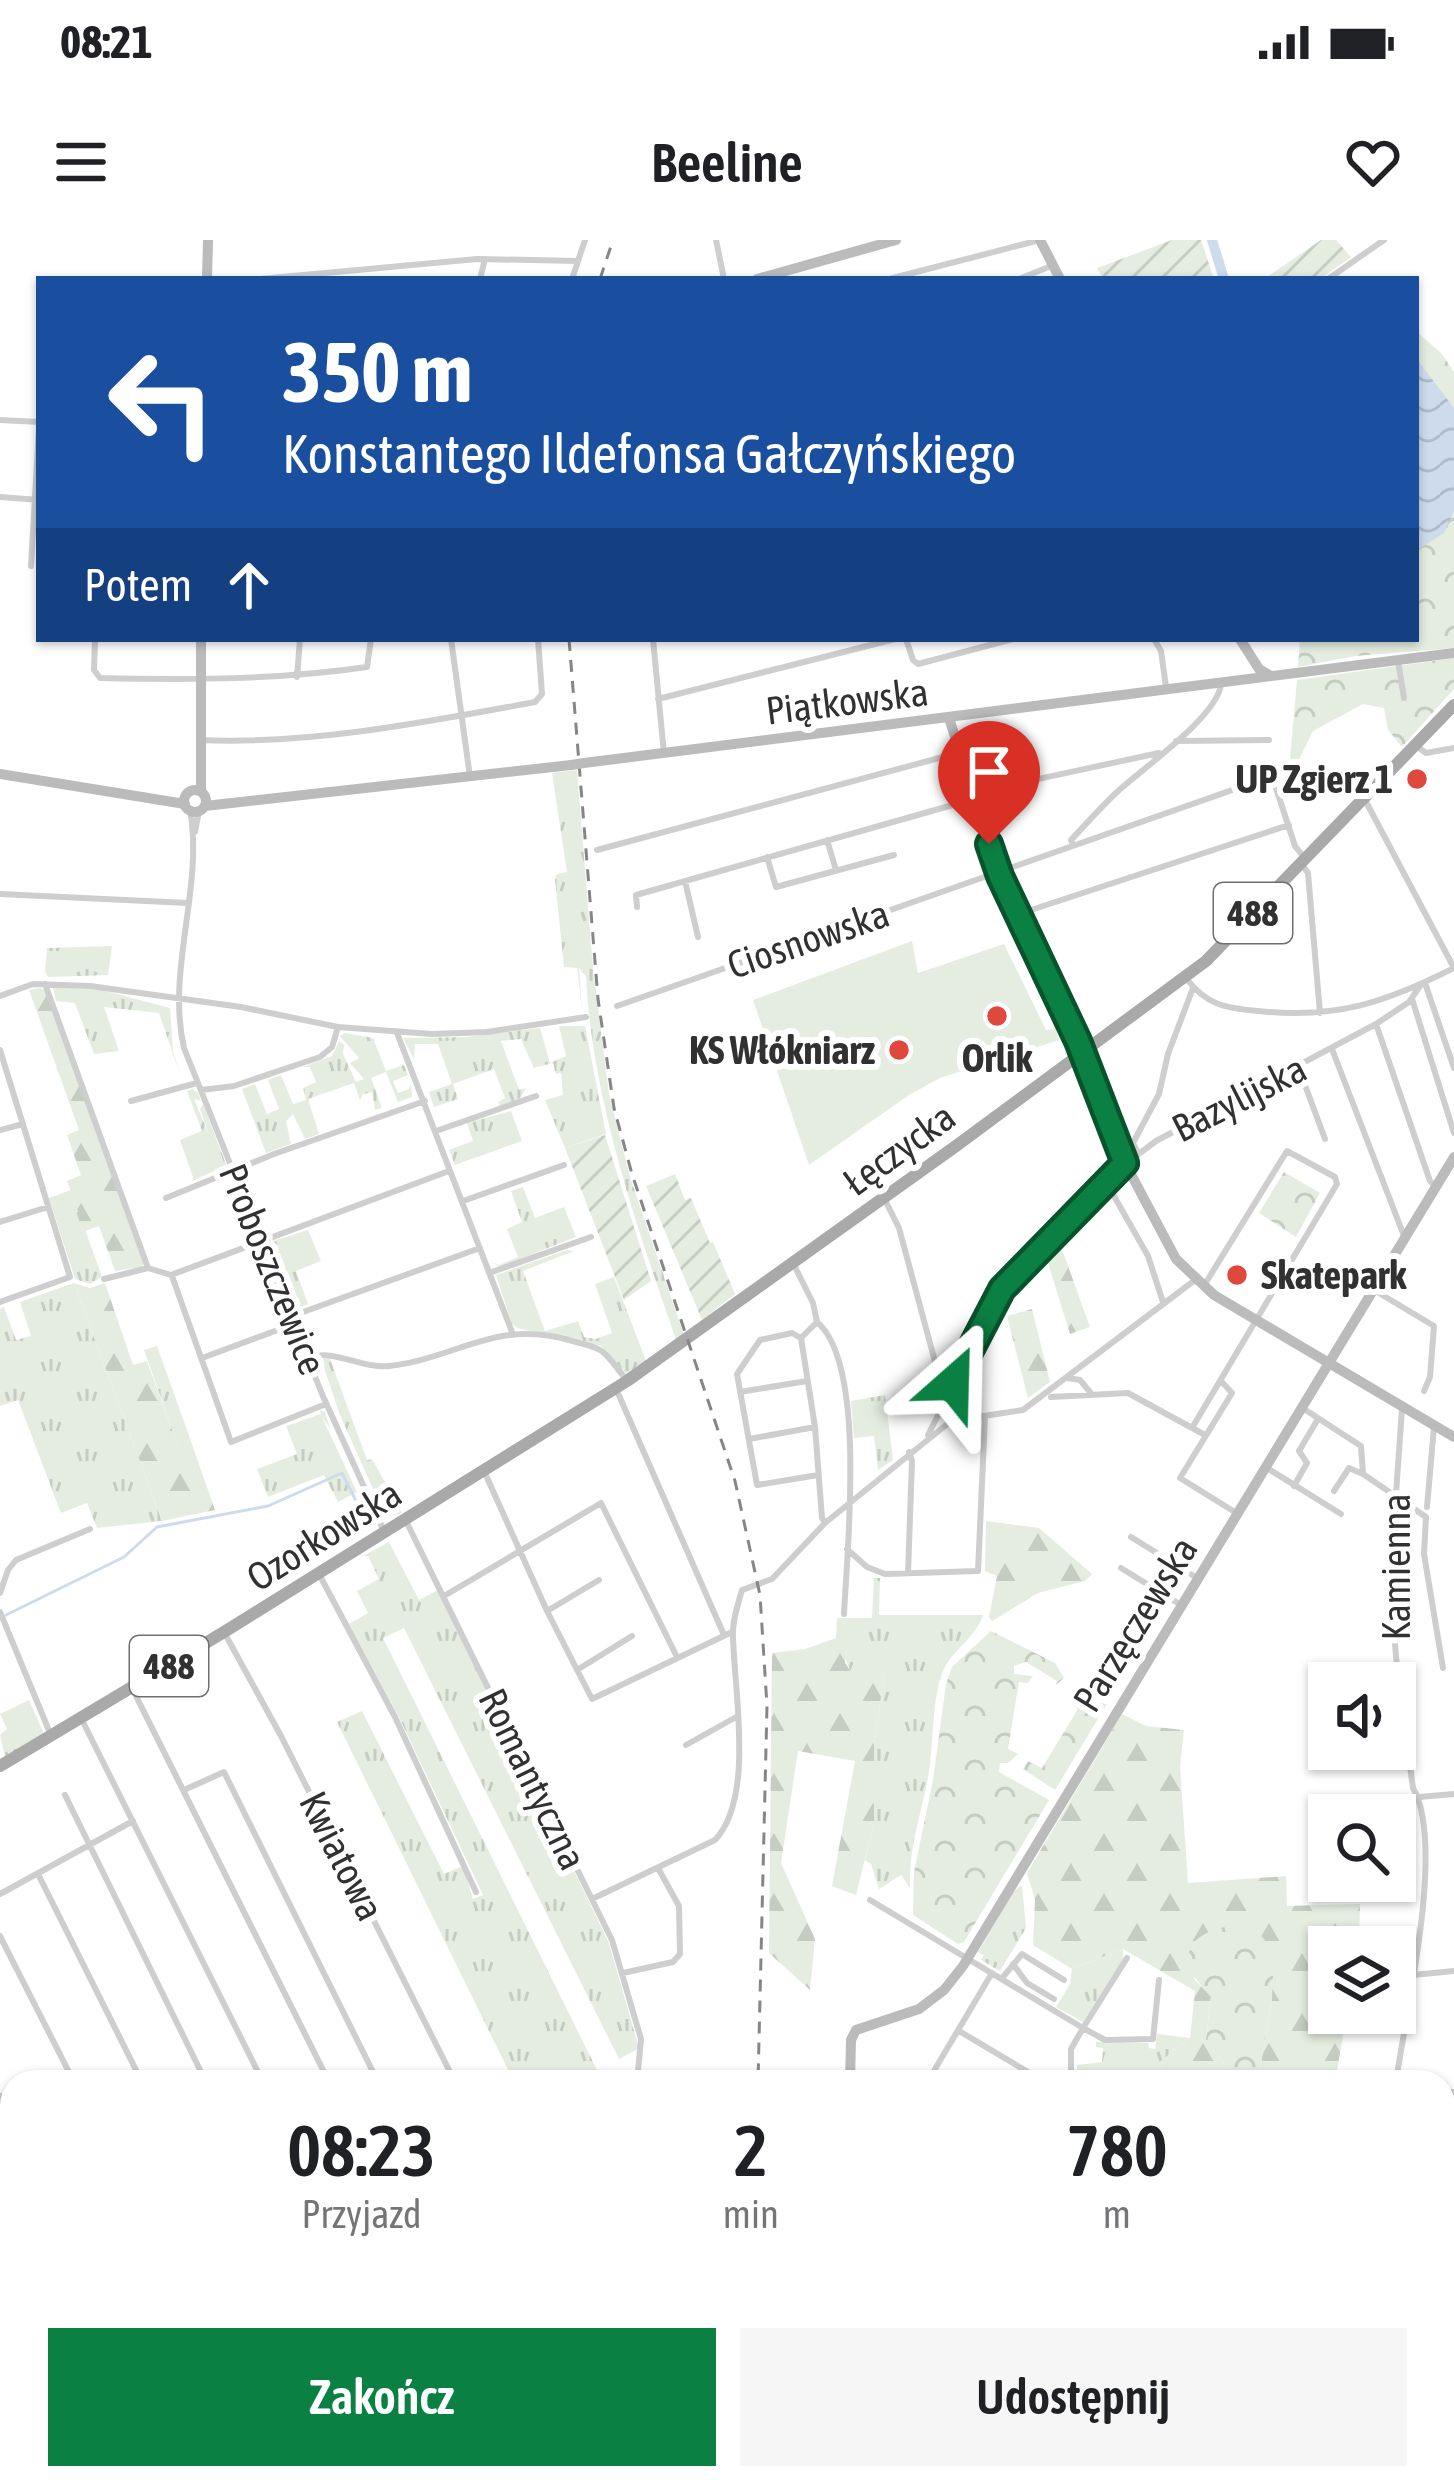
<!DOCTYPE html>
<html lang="pl">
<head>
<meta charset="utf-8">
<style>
  :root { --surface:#fff; --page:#f6f6f6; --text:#202124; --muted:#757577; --accent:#0b8043 }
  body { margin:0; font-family:"Asap Condensed",sans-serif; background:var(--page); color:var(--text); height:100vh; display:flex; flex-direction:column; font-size:45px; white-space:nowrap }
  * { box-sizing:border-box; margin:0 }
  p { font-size:39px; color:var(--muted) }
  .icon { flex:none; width:66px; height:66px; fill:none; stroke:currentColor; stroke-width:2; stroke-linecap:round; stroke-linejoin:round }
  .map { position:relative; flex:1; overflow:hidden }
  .details { position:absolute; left:0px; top:1830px; width:1455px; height:420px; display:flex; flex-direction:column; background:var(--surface); border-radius:36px 36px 0 0; box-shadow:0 3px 9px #0004 }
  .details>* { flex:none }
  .guide { position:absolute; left:36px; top:36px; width:1383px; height:366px; border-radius:0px; box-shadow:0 3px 9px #0004; background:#1a4fa0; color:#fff; overflow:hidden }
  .tools { position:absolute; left:1308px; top:1422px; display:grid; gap:24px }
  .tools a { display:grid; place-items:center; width:108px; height:108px; border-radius:0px; background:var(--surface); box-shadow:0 3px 9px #0004; font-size:60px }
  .pin { position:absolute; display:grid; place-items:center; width:102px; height:102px; color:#fff; margin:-123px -51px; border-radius:50% 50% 50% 0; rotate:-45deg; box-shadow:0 0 12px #0007 }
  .pin .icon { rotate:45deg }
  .me { position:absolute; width:132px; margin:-66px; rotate:25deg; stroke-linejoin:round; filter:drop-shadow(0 0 9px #0008) }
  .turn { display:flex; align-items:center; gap:42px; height:252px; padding:0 48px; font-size:54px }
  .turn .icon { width:156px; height:156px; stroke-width:2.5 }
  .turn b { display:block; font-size:84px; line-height:102px }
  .then { display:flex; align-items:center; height:114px; padding:0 48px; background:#0003; gap:24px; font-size:45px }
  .eta { display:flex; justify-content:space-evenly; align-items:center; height:204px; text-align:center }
  .eta b { font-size:72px; font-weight:600; line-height:84px }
  .primary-button { display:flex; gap:24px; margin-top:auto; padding:24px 48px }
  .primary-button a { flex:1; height:138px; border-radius:0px; background:var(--accent); color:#fff; font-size:48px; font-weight:600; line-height:138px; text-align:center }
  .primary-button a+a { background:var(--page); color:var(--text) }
  .status { display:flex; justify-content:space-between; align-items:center; height:84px; padding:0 60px; background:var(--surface); direction:ltr }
  .status svg { height:33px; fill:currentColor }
  header { display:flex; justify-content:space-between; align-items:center; height:156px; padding:0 48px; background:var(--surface); font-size:54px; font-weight:600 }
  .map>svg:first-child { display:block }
</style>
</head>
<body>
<div class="status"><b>08:21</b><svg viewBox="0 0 49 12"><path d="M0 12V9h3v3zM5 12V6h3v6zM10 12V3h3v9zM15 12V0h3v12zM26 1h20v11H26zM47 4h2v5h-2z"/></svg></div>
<header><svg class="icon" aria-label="menu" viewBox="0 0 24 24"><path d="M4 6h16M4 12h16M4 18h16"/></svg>Beeline<svg class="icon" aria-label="heart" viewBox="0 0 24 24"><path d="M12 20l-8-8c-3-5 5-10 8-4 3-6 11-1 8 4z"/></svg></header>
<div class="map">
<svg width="1454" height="2250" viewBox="0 0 1454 2250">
  <defs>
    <pattern id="grass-tufts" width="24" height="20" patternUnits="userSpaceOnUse" patternTransform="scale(3)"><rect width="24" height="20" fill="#e5ede0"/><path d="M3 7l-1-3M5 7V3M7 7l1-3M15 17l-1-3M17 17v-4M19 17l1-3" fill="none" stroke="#c5ccc1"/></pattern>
    <pattern id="forest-firs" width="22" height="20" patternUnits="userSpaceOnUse" patternTransform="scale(3)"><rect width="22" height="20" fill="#e5ede0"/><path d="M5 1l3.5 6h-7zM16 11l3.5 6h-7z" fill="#c5ccc1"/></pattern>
    <pattern id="park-crowns" width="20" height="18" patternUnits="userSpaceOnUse" patternTransform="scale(3)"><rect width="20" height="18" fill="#e5ede0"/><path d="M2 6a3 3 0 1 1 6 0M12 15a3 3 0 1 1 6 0" fill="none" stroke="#c5ccc1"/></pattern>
    <pattern id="garden-furrows" width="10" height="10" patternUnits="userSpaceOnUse" patternTransform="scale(3)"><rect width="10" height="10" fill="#e5ede0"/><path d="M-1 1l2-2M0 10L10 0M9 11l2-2" fill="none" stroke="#c5ccc1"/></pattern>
    <pattern id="water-waves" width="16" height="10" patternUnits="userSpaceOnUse" patternTransform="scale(3)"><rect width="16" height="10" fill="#cddbec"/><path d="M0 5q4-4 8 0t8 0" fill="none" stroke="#b0bccb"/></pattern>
  </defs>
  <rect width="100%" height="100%" fill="#fff"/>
  <path fill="url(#grass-tufts)" d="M577 530 593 728 609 854 630 937 684 1095 676 1100C638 989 592 861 586 736L579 728 582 771 577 728 564 727 555 639 557 634 567 632 552 533Z
    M112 706 108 735 48 737 45 731 47 708Z
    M53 747 102 750 170 768 173 811 181 837 159 773 104 767 119 811 94 814 75 763 56 761Z
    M559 786H585L606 894 565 908 545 860 563 855 561 833 556 834 553 823 534 828 521 799 501 801 519 850 526 848 520 858 500 866 498 862 505 858 494 829 453 844 458 859 434 867 429 852 452 844 438 804H415L414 819 403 798 465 797 540 788 550 823 566 816Z
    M345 793 373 798 386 831 404 825 408 835 393 841 398 853 409 849 411 843 412 857 398 862 386 832 371 838 382 868 375 870 372 852 363 854 360 860 354 843 308 859 319 894 305 899 293 874 286 881 291 904 266 913 242 849 255 844 267 874 279 869 268 840 281 835 293 864 306 860 303 848 316 842 310 827H303L332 816 339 801 344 805 343 814 356 842 364 839 350 823 359 818 340 796Z
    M192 849 198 853 201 861 194 859 209 895 200 869 203 864 226 924 225 930 223 927 194 940 180 900 202 891 187 851Z
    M511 871 522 901 455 925 449 910 473 901 467 883Z
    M523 947 535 978 564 967 576 997 499 1027 492 1022 499 1025 518 1017 507 989 522 982 511 951Z
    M71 950 102 1037 90 1044 75 1039 49 958Z
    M308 990 321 1021 296 1031 308 1064 300 1067 273 1001Z
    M567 1010 574 1011 523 1031 545 1091 578 1081 584 1097 596 1099 612 1093 595 1044 614 1037 646 1121 626 1134 601 1106 517 1088 512 1084 496 1035Z
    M74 1043 162 1281 97 1288 87 1263 61 1273 18 1160 0 1166V1069L4 1067 16 1100 31 1096 20 1062Z
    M157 1106 193 1207 180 1212 144 1110Z
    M321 1119H330L367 1220 372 1219 402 1273 388 1277 381 1267 340 1175Z
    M885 1155 893 1220 878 1230 874 1196 854 1198 851 1161Z
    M320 1170 325 1172 330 1188 322 1177 357 1252 338 1262 324 1235 268 1257 257 1229 297 1214 286 1186 321 1174Z
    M389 1302 419 1360 438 1350 609 1703 639 1808 619 1819 404 1388 383 1398 597 1830 574 1842H514L337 1482 362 1471 444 1634 463 1626 473 1659 483 1655 399 1477 349 1384 368 1373 357 1351 379 1339 368 1316H363Z
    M874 1338H880L879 1375H983C976 1397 955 1408 945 1427 931 1454 934 1507 928 1538 921 1575 908 1610 910 1648L901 1635 879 1649 871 1624 865 1620 874 1583V1506L884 1436 851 1432 836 1398 837 1378H872Z
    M29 1460 44 1494 5 1517 0 1495 7 1489 0 1474Z
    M1022 1645 1026 1688 1000 1731 981 1720 984 1715 978 1712 1014 1651Z
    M1123 1709V1720L1083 1782 1056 1767 1070 1744 1072 1729Z
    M1157 1794 1190 1798 1161 1821 1163 1842H1095V1833L1077 1834V1825L1102 1822 1103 1808 1096 1807V1802L1148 1803 1149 1808 1155 1809Z
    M0 2077 12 2099V2238H130L141 2250H0Z"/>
  <path fill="url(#forest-firs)" d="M40 748 46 751 144 1024 141 1027 115 1031 99 986 85 991 67 941 81 935 67 895 79 890 29 750Z
    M1058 998 1090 1087 1070 1094 1044 1010Z
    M74 1043 90 1048 105 1043 133 1125 147 1121 180 1211 193 1207 215 1270 162 1281Z
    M1032 1069 1050 1142 1028 1158 1007 1076Z
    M986 1281 1039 1288 1092 1334 1085 1341 1038 1353 992 1381 989 1377 997 1336 985 1331Z
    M836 1398 846 1414 845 1423 851 1431 884 1436 874 1506V1583L856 1655 832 1646 855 1521 798 1511 781 1623 815 1699 810 1750 769 1713 772 1413 805 1409Z
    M1122 1474 1146 1486 1184 1490 1180 1526 1188 1643 1286 1636 1287 1666 1360 1664 1359 1707H1329V1773H1347L1335 1842H1258L1272 1757 1193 1738 1211 1756 1206 1799 1225 1825V1842H1163L1161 1821 1190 1798 1195 1751 1123 1709 1072 1729 1033 1705 1035 1660 1027 1633Z
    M1454 2196V2250H1327L1353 2238H1443V2200Z"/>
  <path fill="url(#park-crowns)" d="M1416 91 1442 114 1454 132V408L1356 416 1298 427 1300 399H1416Z
    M1454 418V449L1402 507 1388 490 1384 468 1363 464 1313 491 1288 542 1297 440Z
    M1284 932 1320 953 1296 997 1259 973Z
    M991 1391 1055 1423 1064 1438 1056 1445 1057 1441 1026 1422 1014 1426V1434L1033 1436 1028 1443 1019 1442 1008 1509 1018 1514 1008 1523H1000L999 1532 1049 1560 964 1702 958 1704 913 1675 914 1632 933 1540 946 1444 952 1427Z
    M1074 1460 1107 1464 1055 1550 1023 1529 1028 1521 1042 1528 1078 1469 1072 1464Z
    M1234 1685 1257 1690 1274 1713 1272 1757 1258 1842H1225V1825L1206 1800 1211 1757C1175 1719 1183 1694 1234 1685Z"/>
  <path fill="url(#garden-furrows)" d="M1172 0H1201L1214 39H1103L1097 28Z
    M1321 0H1336L1351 17 1320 39H1264Z
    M605 895 651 1041 624 1060 565 908Z
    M675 934 685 960 691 958 710 1003 713 1002 735 1054 702 1080 646 946Z"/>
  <path fill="#e5ede0" d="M912 701 918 733 1004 704 1046 790 1056 789 1059 800 940 838 909 855 809 925 753 760Z"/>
  <path fill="url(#water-waves)" d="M1416 118 1454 168V271L1444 293 1416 311Z"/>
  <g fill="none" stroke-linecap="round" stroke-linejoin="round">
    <path stroke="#cddbec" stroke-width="3" d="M6 1375 124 1317 157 1287 268 1266 342 1233 368 1285"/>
    <path stroke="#cddbec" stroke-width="10" d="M1212 0 1224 39"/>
    <path stroke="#cecece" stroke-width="6" d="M716 0 724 39
      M260 39 477 19 578 21
      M480 39 485 19
      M572 39 585 0
      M889 39 1040 0
      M1019 39 1051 26
      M1328 39 1384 0
      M0 180 39 182
      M0 257 39 260
      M31 326 39 189
      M95 399 94 430 100 438C191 440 277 440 367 427L371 399
      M451 399 470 537
      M653 399 664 514
      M906 399 913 420 918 424 1013 399
      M1154 399 1161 411 1166 447
      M1398 421 1404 458
      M297 437 300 399
      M658 459 895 399
      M199 500C310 505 426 482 535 462L542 454 538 399
      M1176 501 1269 500
      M1415 505 1426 513 1454 508
      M973 553 1159 513
      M1364 558 1454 728
      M190 570C204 647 166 730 184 808L322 1154 383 1289
      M195 592 199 571
      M827 600 836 630
      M1073 605 1071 600C1086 584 1101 567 1117 552 1142 529 1218 476 1221 444
      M597 610 954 514
      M767 617 776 647 894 615
      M1301 623 1308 633 1320 773
      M685 641 698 697
      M0 654 188 663
      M637 667 636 655 974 559
      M1019 674 1289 585
      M1186 738C1206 765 1225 768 1258 771 1336 779 1385 763 1454 728
      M1425 743 1454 828
      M45 744 148 1028
      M0 756 33 744 90 746 241 767 338 787 432 794 487 792 586 777
      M1412 759 1454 893
      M617 766 1272 536 1295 606 1303 616
      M1376 784 1430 941 1436 947
      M397 793 512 1092
      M1332 809 1404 996
      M0 810 70 1037 0 1062
      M1299 829 1325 899
      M201 850 234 846 320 817 332 807 338 787
      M131 861 197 843
      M0 890 23 884
      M436 891 536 856
      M1138 913 1133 903 1159 854 1168 814 1193 748
      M1106 942 1148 1016 1163 1062
      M166 958 274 914 425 861
      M884 958 899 988 951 1181
      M463 961 564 925
      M0 982 48 967
      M794 1025 813 1063 817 1082 801 1098 815 1187 822 1278 825 1283
      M489 1033 591 997
      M171 1035 449 931
      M172 1036 231 1202 326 1164
      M104 1039 148 1028 171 1035
      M1374 1050 1434 1086 1430 1137 1424 1151
      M292 1076 480 1008
      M817 1082C867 1124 847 1311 844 1374
      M801 1098 792 1093 760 1100 737 1134 757 1245 818 1235
      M202 1118 294 1084
      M308 1118C334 1108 361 1129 389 1126 458 1118 495 1079 569 1100 580 1104 594 1105 603 1112 612 1120 620 1132 627 1141
      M1067 1138 1080 1140 1090 1152
      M1221 1141 1232 1153 1180 1238 1238 1274
      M617 1151 724 1395
      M740 1152 807 1141
      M1051 1157 1128 1153 1205 1195
      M1304 1169 1361 1206 1363 1234 1426 1277 1424 1314 1443 1428
      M1192 1188 1337 944 1335 937 1287 911 1205 1044
      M928 1195 1002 1049 1116 931 1156 901 1376 784 1409 762 1420 746
      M749 1199 815 1187
      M1267 1228 1341 1274
      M484 1231 547 1371 592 1459 732 1392
      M1294 1246 1307 1223 1299 1211 1318 1179
      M1334 1251 1349 1228 1363 1234
      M1427 1267 1434 1187
      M405 1279 612 1700 641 1799 637 1842
      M1131 1297 1197 1338
      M847 1309 867 1327 885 1334 978 1331 985 1177
      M1121 1328 1181 1365
      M908 1333 912 1221 909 1212
      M319 1334 395 1477 476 1652
      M0 1353 8 1330 16 1320 90 1289
      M444 1356 601 1263 677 1417
      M547 1371 599 1340
      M0 1372 50 1493
      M224 1392 281 1496 455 1842
      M577 1430 632 1396
      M132 1448 329 1842
      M81 1478 263 1842
      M686 1505 738 1476
      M184 1550 224 1532 378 1842
      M65 1555 206 1842
      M1419 1557 1454 1554
      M38 1634 142 1842
      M0 1654 133 1581
      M592 1659 715 1600C755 1558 734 1450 733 1396 732 1381 738 1364 742 1350L772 1339 825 1283 951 1181 1023 1170 1195 1040
      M870 1660 1083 1788 1071 1809V1842
      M0 1696 74 1842
      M1127 1718 1083 1788 1105 1800 1153 1799 1159 1740
      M1013 1724 1027 1743 1054 1759
      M623 1733 673 1722 680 1714 679 1666 658 1628
      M1413 1735 1454 1731
      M1003 1737 1022 1714 1064 1740
      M959 1791 1038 1838H1071
      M933 1842 935 1829 992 1733
      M1396 1842C1405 1775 1446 1605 1413 1548 1405 1486 1394 1426 1393 1363 1391 1298 1398 1233 1402 1168
      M1443 1852H1454
      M0 1856 12 1880
      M1443 1903 1454 1937
      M1443 2034 1454 2030
      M400 2238V2250
      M461 2238 467 2250
      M1272 2238 1275 2250
      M941 2250 943 2238"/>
    <path stroke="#bbb" stroke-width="10" d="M1040 0 1060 39
      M207 39 208 0
      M757 39 896 0
      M1240 399 1259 429 1271 436
      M949 478 998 631 1078 801 1125 923 1176 1019 1214 1055 1454 1197
      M584 523 1454 413
      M0 534 185 564
      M184 561a11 11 0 1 1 22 0a11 11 0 1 1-22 0Z
      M201 551V399
      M205 566 571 525
      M850 1842 851 1800 856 1790 919 1769 944 1750 963 1726 1454 917
      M1443 2053 1454 2049"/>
    <path stroke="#a9a9a9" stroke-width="12" d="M0 1526 224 1392 627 1141 956 906 1206 721 1454 465"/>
    <path stroke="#989898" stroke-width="15" d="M1443 2143 1454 2139
      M1443 2160 1454 2156
      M1204 2250 1227 2238
      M1238 2250 1264 2238"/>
    <path stroke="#868686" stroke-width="3" stroke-dasharray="12 9" stroke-linecap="butt" d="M600 39 613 0
      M569 399 598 759 614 868 632 934 735 1241 760 1355 767 1466 758 1842
      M746 2250V2238"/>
    <path stroke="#bbb" stroke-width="10" d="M571 525 584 523"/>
  </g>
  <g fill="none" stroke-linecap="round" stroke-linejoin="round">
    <g stroke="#07532c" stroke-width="30">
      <path id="route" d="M953 1143 1002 1049 1125 923 1078 801 1000 636 989 604"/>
    </g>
    <use href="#route" stroke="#0b8043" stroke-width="21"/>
  </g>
  <g fill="#df493d" stroke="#fff" stroke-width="4.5">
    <circle cx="1417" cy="539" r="12"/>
    <circle cx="997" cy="776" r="12"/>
    <circle cx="899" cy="810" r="12"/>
    <circle cx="1237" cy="1035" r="12"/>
  </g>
  <g text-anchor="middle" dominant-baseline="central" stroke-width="12" stroke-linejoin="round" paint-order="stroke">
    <g fill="#fff" stroke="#6f6f6f" stroke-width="3">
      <rect x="1214" y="643" width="78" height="60" rx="9"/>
      <rect x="130" y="1396" width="78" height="60" rx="9"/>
    </g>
    <g font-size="36" font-weight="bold" fill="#313131">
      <text x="1253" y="673">488</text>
      <text x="169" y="1426">488</text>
    </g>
    <g font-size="39" fill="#313131" stroke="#fff">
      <text transform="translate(847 461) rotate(-7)">Piątkowska</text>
      <text transform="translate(808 699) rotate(-19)">Ciosnowska</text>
      <text transform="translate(1239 858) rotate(-27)">Bazylijska</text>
      <text transform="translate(899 909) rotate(-36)">Łęczycka</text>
      <text transform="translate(273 1029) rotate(68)">Proboszczewice</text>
      <text transform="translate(324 1295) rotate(-32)">Ozorkowska</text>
      <text transform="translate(1396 1327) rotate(-90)">Kamienna</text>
      <text transform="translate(1135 1384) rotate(-58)">Parzęczewska</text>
      <text transform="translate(533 1539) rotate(64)">Romantyczna</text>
      <text transform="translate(342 1616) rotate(63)">Kwiatowa</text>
    </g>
    <g font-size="39" font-weight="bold" fill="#313131" stroke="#fff" text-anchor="end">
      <text x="1393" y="539">UP Zgierz 1</text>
      <text x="875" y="810">KS Włókniarz</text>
      <text x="997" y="818" text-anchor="middle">Orlik</text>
      <text x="1261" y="1035" text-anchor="start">Skatepark</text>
    </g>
  </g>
</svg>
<div class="tools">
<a><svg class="icon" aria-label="sound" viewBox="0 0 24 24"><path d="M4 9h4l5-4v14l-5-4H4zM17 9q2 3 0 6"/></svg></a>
<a><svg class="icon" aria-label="search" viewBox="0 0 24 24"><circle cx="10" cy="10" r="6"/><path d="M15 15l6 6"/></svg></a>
<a><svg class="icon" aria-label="layers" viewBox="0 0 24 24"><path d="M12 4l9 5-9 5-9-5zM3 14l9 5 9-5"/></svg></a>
</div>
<div class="pin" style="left:989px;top:604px;background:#d93025"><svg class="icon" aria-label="arrive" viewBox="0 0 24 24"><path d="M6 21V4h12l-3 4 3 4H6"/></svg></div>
<svg class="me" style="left:953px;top:1143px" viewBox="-20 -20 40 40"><path d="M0-17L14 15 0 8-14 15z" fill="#0b8043" stroke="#fff" stroke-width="4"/></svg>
<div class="guide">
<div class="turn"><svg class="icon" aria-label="left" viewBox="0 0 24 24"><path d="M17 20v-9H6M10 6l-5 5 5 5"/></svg><div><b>350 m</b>Konstantego Ildefonsa Gałczyńskiego</div></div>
<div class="then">Potem<svg class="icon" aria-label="ahead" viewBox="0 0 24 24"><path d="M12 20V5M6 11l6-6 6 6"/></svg></div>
</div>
<section class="details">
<div class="eta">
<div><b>08:23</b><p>Przyjazd</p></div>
<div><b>2</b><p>min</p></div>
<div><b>780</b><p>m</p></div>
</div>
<div class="primary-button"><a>Zakończ</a><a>Udostępnij</a></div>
</section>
</div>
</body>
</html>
